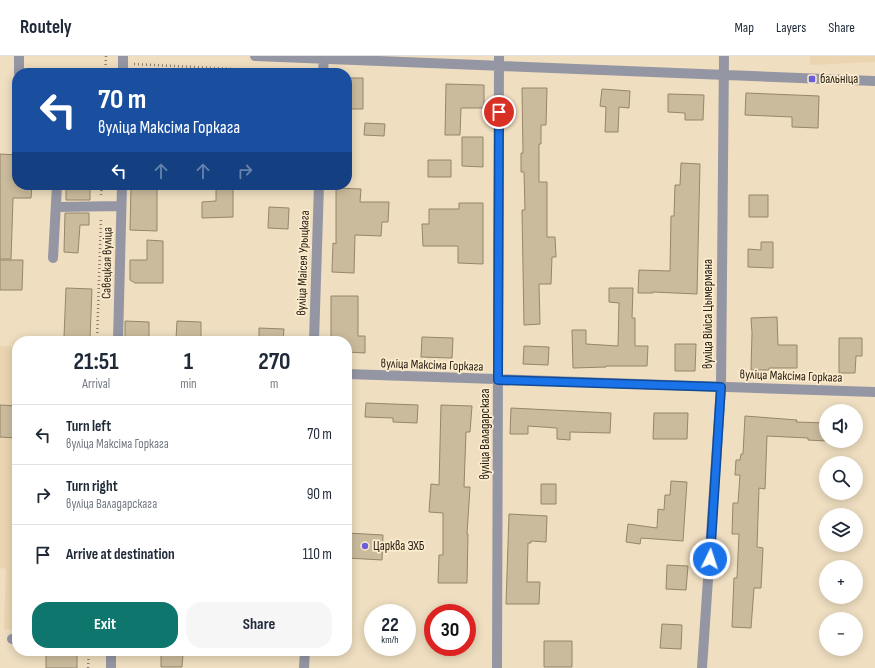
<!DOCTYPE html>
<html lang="en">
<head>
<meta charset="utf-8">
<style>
  :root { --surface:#fff; --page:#f6f6f7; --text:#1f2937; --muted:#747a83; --line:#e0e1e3; --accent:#0f766e }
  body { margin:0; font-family:"Sofia Sans Condensed",sans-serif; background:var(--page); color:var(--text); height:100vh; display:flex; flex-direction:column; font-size:15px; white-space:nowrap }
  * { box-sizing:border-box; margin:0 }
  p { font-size:13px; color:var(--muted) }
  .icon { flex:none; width:22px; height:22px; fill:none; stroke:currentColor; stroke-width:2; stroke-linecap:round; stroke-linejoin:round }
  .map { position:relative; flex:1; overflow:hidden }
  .drawer { position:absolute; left:12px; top:280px; width:340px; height:320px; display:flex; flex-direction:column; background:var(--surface); border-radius:16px; box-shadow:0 2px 10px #0003 }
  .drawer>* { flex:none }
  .banner { position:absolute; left:12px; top:12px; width:340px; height:122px; border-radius:16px; box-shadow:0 2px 10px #0003; background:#1a4fa0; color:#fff; overflow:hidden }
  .controls { position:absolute; left:819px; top:348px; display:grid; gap:8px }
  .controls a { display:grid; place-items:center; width:44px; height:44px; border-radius:50%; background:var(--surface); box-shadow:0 2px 10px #0003; font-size:20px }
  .speed { position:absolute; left:364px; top:548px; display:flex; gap:8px; font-size:20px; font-weight:700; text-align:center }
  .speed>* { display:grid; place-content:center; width:52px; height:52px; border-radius:50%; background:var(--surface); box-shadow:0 2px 10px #0003; line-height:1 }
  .speed small { font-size:10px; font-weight:400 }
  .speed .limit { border:6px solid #d22; background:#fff; color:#111 }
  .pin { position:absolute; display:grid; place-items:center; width:34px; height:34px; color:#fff; margin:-17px; border:2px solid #fff; border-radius:50%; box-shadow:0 1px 4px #0007 }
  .me { position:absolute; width:44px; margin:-22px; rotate:4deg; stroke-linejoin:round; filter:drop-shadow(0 0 3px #0008) }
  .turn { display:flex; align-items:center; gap:14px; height:84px; padding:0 20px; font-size:18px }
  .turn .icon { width:52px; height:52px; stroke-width:2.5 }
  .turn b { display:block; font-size:28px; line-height:34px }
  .lanes { display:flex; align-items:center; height:38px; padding:0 20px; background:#0003; justify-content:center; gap:20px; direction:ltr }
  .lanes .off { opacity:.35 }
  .eta { display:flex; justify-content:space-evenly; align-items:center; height:68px; text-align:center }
  .eta b { font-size:24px; font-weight:700; line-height:28px }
  .cta { display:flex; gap:8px; margin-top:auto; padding:8px 20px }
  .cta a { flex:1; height:46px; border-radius:16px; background:var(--accent); color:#fff; font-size:16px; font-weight:700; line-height:46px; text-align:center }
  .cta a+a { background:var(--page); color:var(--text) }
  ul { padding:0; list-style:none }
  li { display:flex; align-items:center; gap:12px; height:60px; padding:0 20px; border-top:1px solid var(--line) }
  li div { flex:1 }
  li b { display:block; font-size:15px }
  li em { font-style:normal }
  header { display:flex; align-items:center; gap:24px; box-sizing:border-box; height:56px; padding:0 20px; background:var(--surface); border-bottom:1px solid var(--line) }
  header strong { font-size:19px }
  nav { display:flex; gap:22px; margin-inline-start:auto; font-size:14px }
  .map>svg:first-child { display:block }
</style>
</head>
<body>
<header>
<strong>Routely</strong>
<nav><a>Map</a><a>Layers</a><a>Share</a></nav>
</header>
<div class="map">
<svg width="875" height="612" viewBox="0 0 875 612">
  <rect width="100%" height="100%" fill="#efdec0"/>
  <path fill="#ead5b0" d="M810 0H875V6L810 9Z
    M0 290 17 291V574L4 573 6 513 0 512Z"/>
  <path fill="#cbbb9d" stroke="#96866a" d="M347 22H363V53H347Z
    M446 28 484 29V52H461L460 79H445Z
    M522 32H547L546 69H541V88H539V126H547V181H555L556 201H552L551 228H539L540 268 524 269 522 154H525L524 116H521V97H523Z
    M602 33 630 35 629 52 619 51 618 76H605L606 51 600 50Z
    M746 37 819 40 818 72 792 71V61L745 59Z
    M668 38 704 39 703 64H685V57L668 56Z
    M365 67 385 68 384 80 364 79Z
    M462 81H483V111L462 110Z
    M0 98 17 99V129H32L31 142H13L11 203H0Z
    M428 104H451V121H428Z
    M681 107 700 108 697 238 653 236V237H638L639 214 670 215 671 160H674L675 129H680Z
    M66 129H90V144H66Z
    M216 129H233V161L202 162V146L216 145Z
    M131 131 157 132V175L130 174Z
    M336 132 361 133 360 146H389L388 166H382L381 180 355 179 354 217 332 216 333 187 336 188Z
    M749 139H768V161H749Z
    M459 147H483V208L458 207V190H423L422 168H429V153H459Z
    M269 151 289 152 288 173 268 172Z
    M65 157H89V169H80L78 197 64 196Z
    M147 184 163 185V227H135L130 224V204H147Z
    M761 186H773V212L748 211V193L761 194Z
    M0 204H23L22 234H0Z
    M66 232 92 233 90 282 64 281Z
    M609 232H633L632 262H635V290H648L647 310H606V311L573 312 572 274H586V288L618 290 619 247 609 246Z
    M331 240H358V280H365V297L347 296V285H331Z
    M777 261 778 289H797V312H769V314H751L752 277 751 262Z
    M125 265 149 266V284L125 283Z
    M177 265 201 266V284L176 283Z
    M259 272 284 273 283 285H259Z
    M422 281 453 282 452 302 421 301Z
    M839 282H862V300H856L855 317H839Z
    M675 288H696L695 315H675Z
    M524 290 549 291 548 309 523 308Z
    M366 347 418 349 417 367 393 366V362L365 361Z
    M0 349 17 350V382L0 381Z
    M441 349 472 350 470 376H466L464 431H470L467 478H468L467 527H438L439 499H443V457L429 456 431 428 439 429Z
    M511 352 611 357 610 377 570 376V384L557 383V372L528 370V378H510Z
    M654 357H688L687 383H653Z
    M745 360 797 364 796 366 826 367V385L808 384V382L767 380 765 433 759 432 757 491 763 492 761 532H754L751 572 732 571 734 522H737L739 478H732L733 447H738L740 419H735L736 404H740L741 398H743Z
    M671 425 687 426 683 485 641 482 640 488 626 486 628 468 657 472 658 453 664 454 665 439H670Z
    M541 428H556V448H541Z
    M509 458 547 460 546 486 531 485V487H528L527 526H540L539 548H506Z
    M347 477 383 479 382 504 347 502Z
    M667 509 688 510 686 534 666 533Z
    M662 568 682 569 681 593 660 592Z
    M544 585H572V611H544Z
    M46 595H77V612H46Z
    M161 598H183L182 611H161Z"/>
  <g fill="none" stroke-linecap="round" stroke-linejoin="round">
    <path stroke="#877b67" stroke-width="2.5" stroke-dasharray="1 3" stroke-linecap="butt" d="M134 8 255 14
      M294 16 311 17
      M105 17 106 0
      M101 139 102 129
      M97 285 101 162
      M88 612 89 595"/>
    <path stroke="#9596a4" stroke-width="10" d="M255 0 875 25
      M19 17V0
      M123 17V0
      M323 17 324 0
      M56 151 121 150
      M53 202 57 129
      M118 285 122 129
      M314 285 319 129
      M347 318 875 336
      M12 583H17
      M111 612V595
      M304 612 305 595
      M497 612 499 0
      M702 612 721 331 724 0"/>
  </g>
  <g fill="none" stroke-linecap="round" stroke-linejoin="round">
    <g stroke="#114b97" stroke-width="10">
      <path id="route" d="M499 56 498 324 721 331 710 503"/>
    </g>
    <use href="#route" stroke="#1a73e8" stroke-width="7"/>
  </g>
  <g fill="#6c5ed8" stroke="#fcebcd" stroke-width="1.5">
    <rect x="808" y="19" width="8" height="8" rx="2"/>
    <circle cx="365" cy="490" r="4"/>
  </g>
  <g text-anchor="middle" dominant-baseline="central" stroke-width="3.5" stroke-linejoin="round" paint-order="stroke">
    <g font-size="13" fill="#292217" stroke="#fcebcd" text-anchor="start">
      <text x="820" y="23">бальніца</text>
      <text x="373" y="490">Царква ЭХБ</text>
    </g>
    <g font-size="13" fill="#292217" stroke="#fcebcd">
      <text transform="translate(107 207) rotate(-89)">Савецкая вуліца</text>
      <text transform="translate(303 207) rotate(-88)">вуліца Маісея Урыцкага</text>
      <text transform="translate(708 258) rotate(-90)">вуліца Віліса Цымермана</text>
      <text transform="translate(432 309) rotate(2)">вуліца Максіма Горкага</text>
      <text transform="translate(791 320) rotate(2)">вуліца Максіма Горкага</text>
      <text transform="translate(485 378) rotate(-90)">вуліца Валадарскага</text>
    </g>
  </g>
</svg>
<div class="controls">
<a><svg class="icon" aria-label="sound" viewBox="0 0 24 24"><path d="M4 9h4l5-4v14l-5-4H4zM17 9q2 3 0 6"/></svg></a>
<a><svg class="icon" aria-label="search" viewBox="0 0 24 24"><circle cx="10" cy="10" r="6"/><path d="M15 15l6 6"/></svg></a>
<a><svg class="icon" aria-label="layers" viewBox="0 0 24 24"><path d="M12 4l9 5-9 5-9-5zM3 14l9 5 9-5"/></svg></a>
<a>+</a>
<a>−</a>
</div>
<div class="speed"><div>22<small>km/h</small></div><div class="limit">30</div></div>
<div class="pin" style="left:499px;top:56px;background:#d93025"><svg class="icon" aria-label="arrive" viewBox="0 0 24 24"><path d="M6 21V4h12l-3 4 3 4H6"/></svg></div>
<svg class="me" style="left:710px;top:503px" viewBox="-20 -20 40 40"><circle r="17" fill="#1a73e8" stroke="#fff" stroke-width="3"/><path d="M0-11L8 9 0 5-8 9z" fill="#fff"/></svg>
<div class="banner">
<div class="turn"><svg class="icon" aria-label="left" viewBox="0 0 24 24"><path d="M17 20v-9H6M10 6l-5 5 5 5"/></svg><div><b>70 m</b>вуліца Максіма Горкага</div></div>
<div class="lanes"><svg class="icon" aria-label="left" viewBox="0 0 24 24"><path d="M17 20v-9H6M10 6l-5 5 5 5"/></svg><svg class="icon off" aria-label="ahead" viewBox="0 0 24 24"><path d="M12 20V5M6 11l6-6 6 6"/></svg><svg class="icon off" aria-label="ahead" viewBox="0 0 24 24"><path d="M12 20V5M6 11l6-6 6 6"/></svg><svg class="icon off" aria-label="right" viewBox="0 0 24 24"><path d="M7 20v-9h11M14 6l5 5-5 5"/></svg></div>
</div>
<section class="drawer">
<div class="eta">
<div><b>21:51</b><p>Arrival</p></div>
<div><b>1</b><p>min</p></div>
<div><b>270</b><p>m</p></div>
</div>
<ul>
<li><svg class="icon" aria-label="left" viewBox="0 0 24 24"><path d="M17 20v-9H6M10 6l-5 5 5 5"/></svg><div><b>Turn left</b><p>вуліца Максіма Горкага</p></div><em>70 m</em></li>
<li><svg class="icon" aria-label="right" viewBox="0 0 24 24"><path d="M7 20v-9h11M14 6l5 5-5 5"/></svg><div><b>Turn right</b><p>вуліца Валадарскага</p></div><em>90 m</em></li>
<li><svg class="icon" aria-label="arrive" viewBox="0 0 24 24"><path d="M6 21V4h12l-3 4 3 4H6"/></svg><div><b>Arrive at destination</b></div><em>110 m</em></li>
</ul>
<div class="cta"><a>Exit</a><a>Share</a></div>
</section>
</div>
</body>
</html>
